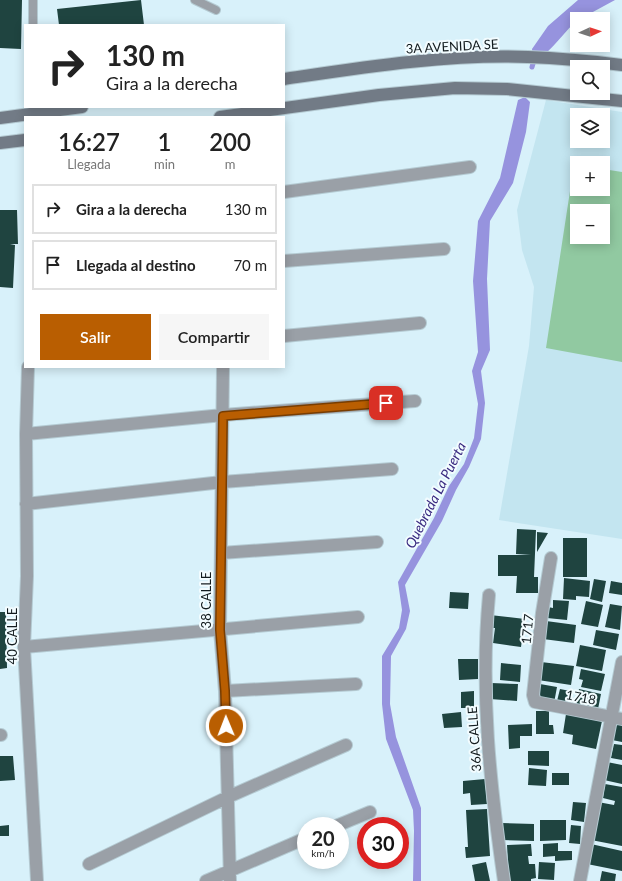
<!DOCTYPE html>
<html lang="es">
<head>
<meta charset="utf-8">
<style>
  :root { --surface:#fff; --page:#f6f6f6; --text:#222; --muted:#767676; --line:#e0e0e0; --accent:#b95e01 }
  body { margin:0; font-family:Lato,sans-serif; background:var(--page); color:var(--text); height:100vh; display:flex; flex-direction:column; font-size:15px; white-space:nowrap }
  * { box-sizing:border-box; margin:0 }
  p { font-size:13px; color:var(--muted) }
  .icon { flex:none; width:22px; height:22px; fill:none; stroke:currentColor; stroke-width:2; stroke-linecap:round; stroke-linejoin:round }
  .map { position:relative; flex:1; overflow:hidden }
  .side { position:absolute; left:24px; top:116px; width:261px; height:252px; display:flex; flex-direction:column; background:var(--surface); border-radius:0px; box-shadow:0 2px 10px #0003 }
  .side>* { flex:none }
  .top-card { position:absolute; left:24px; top:24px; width:261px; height:84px; border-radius:0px; box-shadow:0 2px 10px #0003; background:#fff; color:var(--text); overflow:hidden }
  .needle { width:26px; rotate:87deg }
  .controls { position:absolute; left:570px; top:12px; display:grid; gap:8px }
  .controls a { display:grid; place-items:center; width:40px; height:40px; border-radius:0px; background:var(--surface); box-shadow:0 2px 10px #0003; font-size:20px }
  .speed { position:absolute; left:297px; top:817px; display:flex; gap:8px; font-size:20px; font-weight:700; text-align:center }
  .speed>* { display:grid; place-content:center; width:52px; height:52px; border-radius:50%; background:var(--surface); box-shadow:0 2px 10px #0003; line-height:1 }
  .speed small { font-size:10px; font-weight:400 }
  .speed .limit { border:6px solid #d22; background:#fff; color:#111 }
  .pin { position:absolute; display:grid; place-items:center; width:34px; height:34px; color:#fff; margin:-17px; border-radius:8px; box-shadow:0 2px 6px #0006 }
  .me { position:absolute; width:44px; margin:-22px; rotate:359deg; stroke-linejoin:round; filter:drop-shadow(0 0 3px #0008) }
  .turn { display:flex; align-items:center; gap:14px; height:84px; padding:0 16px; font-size:18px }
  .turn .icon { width:52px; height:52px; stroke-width:2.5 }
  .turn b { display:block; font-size:28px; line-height:34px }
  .eta { display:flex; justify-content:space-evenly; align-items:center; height:68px; text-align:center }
  .eta b { font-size:24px; font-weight:600; line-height:28px }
  .button { display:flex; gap:8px; margin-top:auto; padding:8px 16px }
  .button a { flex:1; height:46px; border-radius:0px; background:var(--accent); color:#fff; font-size:16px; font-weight:600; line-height:46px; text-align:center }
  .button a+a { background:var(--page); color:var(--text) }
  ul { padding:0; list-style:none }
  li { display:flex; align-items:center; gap:12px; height:50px; margin:0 8px 6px; padding:0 8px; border:2px solid var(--line); border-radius:0px }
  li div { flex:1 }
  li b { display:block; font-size:15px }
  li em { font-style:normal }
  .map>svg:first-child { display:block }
</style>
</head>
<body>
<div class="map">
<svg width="622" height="881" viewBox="0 0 622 881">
  <rect width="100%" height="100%" fill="#d8f1fa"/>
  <path fill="#c3e5f0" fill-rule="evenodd" d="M546 100 622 112V539L499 520 529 346 534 287 522 250 517 210ZM577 115H603V141H577ZM577 163H603V189H577ZM577 211H603V237H577Z"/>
  <path fill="#91c9a1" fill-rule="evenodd" d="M574 165H577V189H603V169L622 172V362L546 348ZM577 211H603V237H577Z"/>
  <path fill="#9693de" d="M578 0H615L580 19H577V21C563 32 549 56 533 61L532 49 548 26Z
    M525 97 530 102 526 132 513 183 490 221 487 279 490 350 481 371 485 403 481 439 469 467 456 490 442 521 405 585 410 611 406 629 391 656 390 704 396 737 421 808V881H413L414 831 413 810 386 739 382 704V656L399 628 402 610 398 582 434 518 449 486 464 464 474 438 478 404 472 371 478 352 473 281 478 221 500 178 518 100Z"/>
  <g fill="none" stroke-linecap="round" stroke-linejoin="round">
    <path stroke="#9693de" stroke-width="5" d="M532 67 535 57"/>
  </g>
  <path fill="#1f4440" d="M0 0H22L21 49 0 48Z
    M141 0 144 25H59L57 9Z
    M0 210H17L18 244H10L15 245 13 288 0 287Z
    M517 529 536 530 534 577H538V593H516L517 576H498V555H531L516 554Z
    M537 532 548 533 537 552Z
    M563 538H587V577H563Z
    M564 578 590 581 589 597 576 596V600L563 599Z
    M594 579 606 581 602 602 590 599Z
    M611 581 622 583V595L609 593Z
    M450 592 469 593 468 609 449 608Z
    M553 600 569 601 567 620 547 618 548 607 553 608Z
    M586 601 603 605 598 627 581 624Z
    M610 604 622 606 620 630 605 627Z
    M0 612H6L7 668 0 669Z
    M490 615 525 619 521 647 493 643 495 628H488Z
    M546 621 576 625 574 643 543 639Z
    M596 630 619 634 616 650 593 645Z
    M580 645 606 650 602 671 576 666Z
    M458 659H478V679L459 680Z
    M541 662 574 666 571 685 538 680Z
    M501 663 521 665 520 682 500 680Z
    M581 669 605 674 601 691 581 687 583 680 579 679Z
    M491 683 518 684 517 701 490 699Z
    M540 684 557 687 554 703 536 700Z
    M560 689 570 691 567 703 557 701Z
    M579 689 601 694 598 709 576 705Z
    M474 691V708H461V692Z
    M536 711H549V725H553L554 734H536Z
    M461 712 462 727 444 728 442 714Z
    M566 714 602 721 596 749 572 744 573 735 563 733Z
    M615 721 622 722V742L612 740Z
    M532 724V736H520V748L509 749 508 725Z
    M614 744 622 745V760L611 758Z
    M528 751H549V766L528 765Z
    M0 756H13L15 780 0 781Z
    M607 762 622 765V784L604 780Z
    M529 768 547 770 546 786 528 785Z
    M552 773H569V785H552Z
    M485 779 487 804 471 805 470 793 463 794V781Z
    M605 784 622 787V846L591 840 598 802 614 805 615 801 603 798Z
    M573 802 586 803 584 822 571 820Z
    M487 809 490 856 466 858 465 847H468L466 810Z
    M540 820H566V840L540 841Z
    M502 823 534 824V841L502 840Z
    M9 825V836H0V826Z
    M571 825 581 826 580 844 569 843Z
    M558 843V851H572V860L555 861V856L543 857V844Z
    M531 844 532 856H528L529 864H535L536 878 531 879V881H509L507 845Z
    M591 844 622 851V871L587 864Z
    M486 862 490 881H475L472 865Z
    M539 862 555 863 554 880 538 879Z
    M602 871 616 874 615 881H600Z"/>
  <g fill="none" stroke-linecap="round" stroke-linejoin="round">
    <g stroke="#b4cad2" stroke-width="10">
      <path id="lane" d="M195 0 216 10
        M33 25V0"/>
    </g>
    <g stroke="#b4cad2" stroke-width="14">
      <path id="street" d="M284 192 470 167
        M284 261 444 249
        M284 336 420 323
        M28 367 26 434 27 576 24 647 37 881
        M223 367 220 630 225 691 230 881
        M26 434 223 415 415 401
        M26 504 222 482 392 469
        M221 553 377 542
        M551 558 542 613 533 695 535 702 622 719
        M489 595C480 692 490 785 504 881
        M24 647 358 617
        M225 691 356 684
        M0 735H1
        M336 826 370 812
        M89 864 228 797 346 745
        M206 881 306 838
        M580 881 622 662"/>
    </g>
    <g stroke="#b4cad2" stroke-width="14">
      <path id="secondary" d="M284 79C365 67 447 54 528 57 560 58 591 61 622 65
        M220 117 379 95 455 88 507 89 622 101
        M0 118 82 107
        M0 143 25 140"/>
    </g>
    <use href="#lane" stroke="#9aa0a7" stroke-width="8"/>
    <use href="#street" stroke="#9aa0a7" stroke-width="12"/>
    <use href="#secondary" stroke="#727b86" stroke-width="12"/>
  </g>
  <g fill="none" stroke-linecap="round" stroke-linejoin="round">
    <g stroke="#783d01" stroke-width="10">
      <path id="route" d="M226 726 225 691 220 630 223 416 386 403"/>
    </g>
    <use href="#route" stroke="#b95e01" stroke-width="7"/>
  </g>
  <g text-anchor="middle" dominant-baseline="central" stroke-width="4" stroke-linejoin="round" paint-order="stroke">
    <g font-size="13" fill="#121b1e" stroke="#f2fcff">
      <text transform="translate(452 46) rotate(-3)">3A AVENIDA SE</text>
      <text transform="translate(206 600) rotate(-90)">38 CALLE</text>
      <text transform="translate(527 629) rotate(-84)">1717</text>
      <text transform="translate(12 636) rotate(-90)">40 CALLE</text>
      <text transform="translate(581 697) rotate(11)">1718</text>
      <text transform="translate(474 739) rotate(-94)">36A CALLE</text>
    </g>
    <g font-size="14" font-style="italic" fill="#392a80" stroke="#f2fcff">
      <text transform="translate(435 495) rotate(-63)">Quebrada La Puerta</text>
    </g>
  </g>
</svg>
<div class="controls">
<a><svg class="needle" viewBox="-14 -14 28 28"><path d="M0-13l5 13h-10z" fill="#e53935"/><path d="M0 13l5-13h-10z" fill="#767676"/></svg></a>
<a><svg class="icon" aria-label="search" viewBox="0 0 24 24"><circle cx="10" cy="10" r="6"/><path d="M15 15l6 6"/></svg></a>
<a><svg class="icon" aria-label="layers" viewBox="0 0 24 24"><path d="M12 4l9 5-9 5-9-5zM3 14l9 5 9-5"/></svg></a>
<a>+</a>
<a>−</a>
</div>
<div class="speed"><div>20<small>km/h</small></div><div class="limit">30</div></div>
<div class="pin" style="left:386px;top:403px;background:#d93025"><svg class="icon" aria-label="arrive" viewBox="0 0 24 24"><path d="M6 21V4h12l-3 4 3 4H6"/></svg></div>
<svg class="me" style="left:226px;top:726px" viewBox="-20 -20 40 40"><circle r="17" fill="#b95e01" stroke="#fff" stroke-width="3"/><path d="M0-11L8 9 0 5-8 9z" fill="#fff"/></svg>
<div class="top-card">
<div class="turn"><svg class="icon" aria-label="right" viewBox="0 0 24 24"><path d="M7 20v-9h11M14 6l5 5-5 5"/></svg><div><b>130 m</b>Gira a la derecha</div></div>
</div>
<section class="side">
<div class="eta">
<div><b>16:27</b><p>Llegada</p></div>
<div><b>1</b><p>min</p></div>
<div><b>200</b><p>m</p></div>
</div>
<ul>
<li><svg class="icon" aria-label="right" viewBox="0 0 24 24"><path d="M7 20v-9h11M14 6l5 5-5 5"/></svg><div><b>Gira a la derecha</b></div><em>130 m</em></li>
<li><svg class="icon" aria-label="arrive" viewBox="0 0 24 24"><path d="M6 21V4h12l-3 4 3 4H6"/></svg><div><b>Llegada al destino</b></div><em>70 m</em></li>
</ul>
<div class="button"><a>Salir</a><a>Compartir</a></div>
</section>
</div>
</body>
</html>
